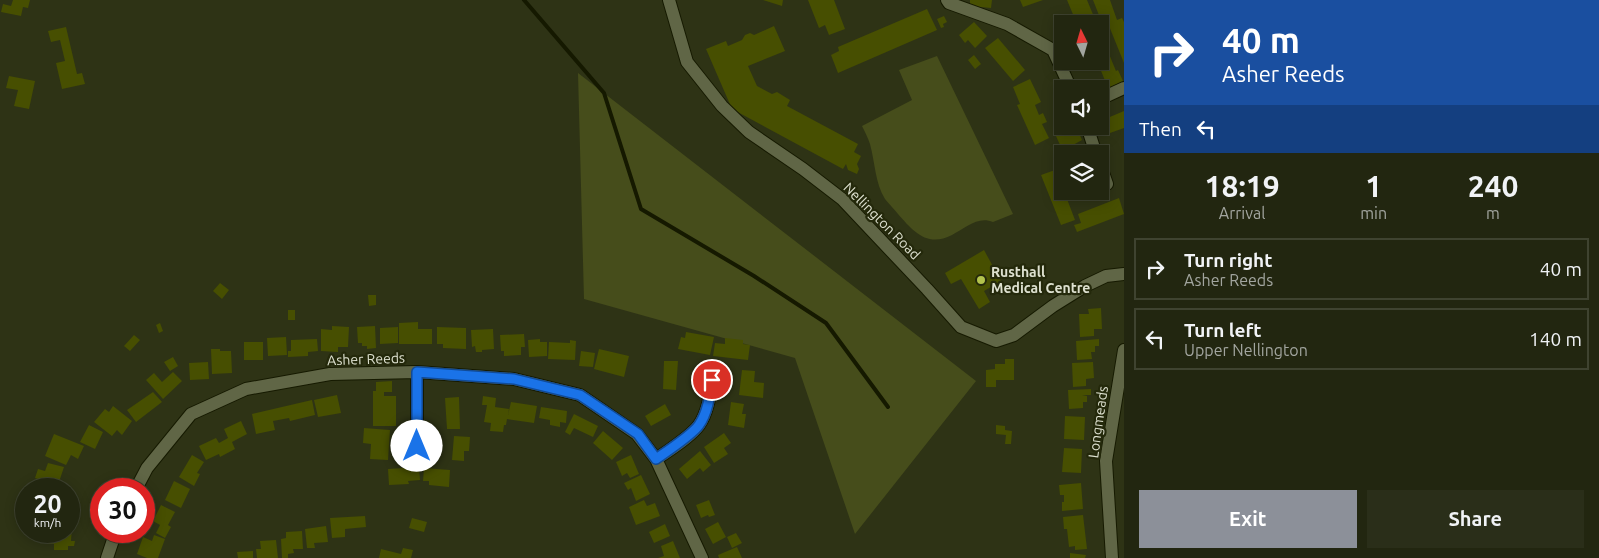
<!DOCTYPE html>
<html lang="en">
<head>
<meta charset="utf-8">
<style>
  :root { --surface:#222610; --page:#2a2e19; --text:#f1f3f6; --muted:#a2a59f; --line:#3f4330; --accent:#8c9099 }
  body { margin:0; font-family:Ubuntu,sans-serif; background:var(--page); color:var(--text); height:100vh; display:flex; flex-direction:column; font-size:19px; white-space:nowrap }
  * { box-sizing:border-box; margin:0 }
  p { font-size:16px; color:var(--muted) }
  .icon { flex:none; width:28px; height:28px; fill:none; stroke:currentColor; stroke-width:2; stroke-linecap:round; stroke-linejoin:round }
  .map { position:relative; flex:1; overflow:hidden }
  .side { display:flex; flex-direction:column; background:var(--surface); width:475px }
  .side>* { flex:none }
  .banner { background:#1a4fa0; color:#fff; overflow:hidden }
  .needle { width:32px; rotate:355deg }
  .fabs { position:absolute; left:1054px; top:15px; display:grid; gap:10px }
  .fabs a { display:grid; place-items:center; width:55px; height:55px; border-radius:0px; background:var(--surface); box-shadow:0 2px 12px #0003,0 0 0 1px var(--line); font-size:25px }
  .speed { position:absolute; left:15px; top:478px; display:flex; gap:10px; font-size:25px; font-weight:700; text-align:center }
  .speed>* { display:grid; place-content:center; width:65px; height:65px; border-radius:50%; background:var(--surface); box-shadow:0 2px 12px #0003,0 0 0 1px var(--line); line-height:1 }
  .speed small { font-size:12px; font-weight:400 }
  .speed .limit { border:8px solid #d22; background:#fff; color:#111 }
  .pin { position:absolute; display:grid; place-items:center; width:42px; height:42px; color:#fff; margin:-21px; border:2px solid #fff; border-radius:50%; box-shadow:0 1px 5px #0007 }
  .me { position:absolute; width:55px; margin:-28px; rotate:0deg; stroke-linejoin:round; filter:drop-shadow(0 0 4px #0008) }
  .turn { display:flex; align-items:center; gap:18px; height:105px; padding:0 15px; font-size:22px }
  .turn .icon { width:65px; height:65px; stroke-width:2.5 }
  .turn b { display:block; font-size:35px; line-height:42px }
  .then { display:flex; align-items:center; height:48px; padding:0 15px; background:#0003; gap:10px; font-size:19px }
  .eta { display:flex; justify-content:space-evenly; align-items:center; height:85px; text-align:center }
  .eta b { font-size:30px; font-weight:700; line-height:35px }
  .button { display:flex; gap:10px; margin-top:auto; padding:10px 15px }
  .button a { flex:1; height:58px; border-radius:0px; background:var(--accent); color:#fff; font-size:20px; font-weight:700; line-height:58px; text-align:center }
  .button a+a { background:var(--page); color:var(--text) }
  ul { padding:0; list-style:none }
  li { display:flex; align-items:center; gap:15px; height:62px; margin:0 10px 8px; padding:0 5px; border:2px solid var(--line); border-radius:0px }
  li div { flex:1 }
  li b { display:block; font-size:19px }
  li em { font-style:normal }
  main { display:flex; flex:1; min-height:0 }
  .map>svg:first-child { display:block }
</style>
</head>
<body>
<main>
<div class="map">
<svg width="1124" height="558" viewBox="0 0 1124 558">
  <rect width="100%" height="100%" fill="#2e3315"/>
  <path fill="#464d1b" d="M937 56 1013 214 993 222C977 216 966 228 952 235 927 248 913 231 898 214 894 209 889 204 885 199 875 183 875 162 870 144 868 138 865 132 862 126L912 100 899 70Z
    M578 73 976 381 855 534 795 358 584 299Z"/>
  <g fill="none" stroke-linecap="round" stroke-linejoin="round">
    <path stroke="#151900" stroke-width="4" d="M524 0 604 93 641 209 754 276 826 323 888 407"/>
  </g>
  <path fill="#474f01" d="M13 0H30L28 8 23 7 21 16 1 12 3 4 11 6Z
    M763 0H783L782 6Z
    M808 0H834L845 29 829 35 825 25 819 28Z
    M970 0H992L991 8 970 6Z
    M1020 0H1043L1023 7Z
    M1067 0H1087L1097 24H1077Z
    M1093 0H1110L1117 20 1122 18 1124 22V63L1109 26 1104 28Z
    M927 9 937 30 838 73 831 55 839 51 838 47Z
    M944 16 947 22 943 24 944 27 941 28 937 19Z
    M974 22 987 36 975 48 968 40 965 43 959 35Z
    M774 26 785 51 748 66 757 86 772 94 777 92 790 100 787 106 858 144 854 152 861 156 857 164 859 169 857 174 848 170 846 164 843 169 732 109 706 49 726 41 728 46 742 40 745 35 750 33 754 35Z
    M66 27 77 74 82 73 85 84 62 89 56 63 65 61 60 40 51 42 48 31Z
    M1100 32 1116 71 1118 70 1123 81 1108 88 1097 61H1100Z
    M998 38 1025 70 1013 81 985 48Z
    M974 55 981 64 975 69 968 60Z
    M9 76 35 81 29 109 14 106 18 90 6 88Z
    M1030 79 1041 102 1035 105 1039 115 1043 113 1047 122 1042 124 1049 138 1035 145 1017 105 1020 104 1013 87Z
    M1124 111V128L1110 133 1105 119Z
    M1076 126 1082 140 1073 145 1075 149 1064 154 1056 136Z
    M1055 170 1058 176 1062 174V191H1064L1075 220 1061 225 1041 175Z
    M1119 198 1124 214 1077 232 1074 225 1081 223 1078 214Z
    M984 250 1001 281 984 291 990 302 979 309 961 279 951 284 945 273Z
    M220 283 229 290 222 299 213 291Z
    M368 295H376V305L369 306Z
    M1101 308 1102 329H1094V336L1080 337 1079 314H1089L1088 309Z
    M288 310H295V320H288Z
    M418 322V329H432V344H399V323Z
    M160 323 163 331 159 333 156 325Z
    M332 326 349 327 348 347H338V352L321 351V329L332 330Z
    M375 326 376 348 367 349V346H362V343H358L357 327Z
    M398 327V343L380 344V328Z
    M437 327 466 328V349L443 348V344H437Z
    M493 329 494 349 482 350V352H476L475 346 472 347 471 330Z
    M686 332 714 337 710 355 678 349 681 337 685 338Z
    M524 334 525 347H521V355L504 356V351H501L500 335Z
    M134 335 140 340 130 351 124 346Z
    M286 337 287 355 268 356 267 338Z
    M725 338 743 340V344L750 345 748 360 713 356 715 343 725 344Z
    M317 339 318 351 308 352V356L288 357V351H291V340Z
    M540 339V342H547V356L529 357 528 340Z
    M1099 339V346H1095V352H1091L1092 359 1077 360 1076 341Z
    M570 340 576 341 575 360 548 359 549 342 570 343Z
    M244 342H263V360H244Z
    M211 349H220V351H231L232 373 212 374Z
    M599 349 629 356 624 377 594 369Z
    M581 351 595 353 593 367 579 366Z
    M173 357 178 366 170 371 164 362Z
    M1005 359H1014V380H996V387H986V370L995 369V364H1005Z
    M664 361H678L676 390 663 389Z
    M208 362 209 379 190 380 189 363Z
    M1093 362 1094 378 1086 379V386L1073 387 1072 363Z
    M742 370 755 371 754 382 764 383 763 398 739 395Z
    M173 372 182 381 163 399 146 380 154 373 162 382Z
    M392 381V392H384V396H396V426H373V391H376V382Z
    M1091 389V395H1082L1087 396V402H1083V408L1069 409 1068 390Z
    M153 392 162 402 136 422 127 410Z
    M337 395 341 413 318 417 314 400Z
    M483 396 496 398 495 407 509 409 508 415 511 402 537 406 534 423 507 419 506 425H504L503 432 490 431 491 423 484 422 487 405H482Z
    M459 397 460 429H447L445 398Z
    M312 400 315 415 290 421 289 418 273 421 275 430 256 434 252 414Z
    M731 402 744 404 742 414H746L744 428 728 425Z
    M665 404 671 415 651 426 645 416Z
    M113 406 132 421 122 435 117 430 112 436 94 422 105 409 109 412Z
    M541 407 567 411 566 423 560 422V427L550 425V420L539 418Z
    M574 414 598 426 593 437 574 428 570 435 565 432Z
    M1065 416 1085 417 1084 440 1064 439Z
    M241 421 247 434 232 442 235 449 220 457 219 454 206 460 199 446 216 438 219 443 228 438 224 429Z
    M89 425 103 432 95 449 80 442Z
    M996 425 1005 426V430L1012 431 1011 444H1005L1006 435 996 434Z
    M364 428 390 430 388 460 370 459 371 444 363 443Z
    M603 431 623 448 612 460 593 443Z
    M724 433 731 443 724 448 728 454 714 463 704 447Z
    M54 434 84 446 78 459 71 455 66 465 45 456Z
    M454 436 470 437 469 451H464V461L452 460Z
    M1064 448 1082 449 1081 473 1062 472Z
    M700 451 711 465 703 472 700 468 687 479 679 469Z
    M192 455 204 462 197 473 200 474 194 486 179 477Z
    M631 455 639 474 630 478 627 473 622 476 616 462Z
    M48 463 64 467 59 482 66 485 64 489 44 488 46 482 35 478 38 469 45 471Z
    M419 467 420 480 408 481 409 484 389 485 388 469Z
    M424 468 450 470 449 487 429 485V481H423Z
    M641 475 650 494 636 501 631 488 628 490 624 483Z
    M174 481 190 489 181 508 165 500Z
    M1081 483 1083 509 1062 511V502H1064V495H1060L1059 485Z
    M644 500 647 506 655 503 660 516 636 525 629 507Z
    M709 500 715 515 709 517 708 515 701 518 696 505Z
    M161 505 175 512 168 525 171 527 165 538 156 533 160 525 153 521Z
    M1083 515 1087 549 1075 550V546L1069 547 1067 529H1064L1063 517Z
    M365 516 366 527 345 529V537L332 538 330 518Z
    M412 518 427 522 424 532 409 528Z
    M718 522 726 537 713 544 705 529Z
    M665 524 670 536 654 543 649 532Z
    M69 526 72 527 71 541H75L74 546H68V550H54V544H48V531H69Z
    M326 526 328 542 314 543 315 548H307L305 529Z
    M302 531 303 549H293L294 553 288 554V558H282L281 539 286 538V532Z
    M736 533 742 543 732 548 727 537Z
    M154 535 165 539 158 558H147L137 554 143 537 152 541Z
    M276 540 278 558H257L256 549H261L260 541Z
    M673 541 680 558H658L664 556 661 546Z
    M737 547 742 558H719L718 555Z
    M403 548 413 550 411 558H379L381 549 401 554Z
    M253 551V558H238L237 552Z
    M1070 553 1086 555 1085 558H1070Z"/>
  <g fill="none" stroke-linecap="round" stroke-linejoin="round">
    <g stroke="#161a00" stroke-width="14">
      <path id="minor" d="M669 0 687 62 722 106 749 132 803 169 842 199 927 289 961 327 996 341 1014 335 1053 306 1085 286 1106 276 1124 274
        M947 0 949 3 1007 24 1053 50 1071 89
        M1100 99 1124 88
        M1087 126 1096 154
        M1100 164 1107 184
        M417 372V446
        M656 459C667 452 692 435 699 425 708 412 710 395 712 380
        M136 489 147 468 191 414 246 389 330 374 417 372 514 379 580 395 637 434 656 459 702 558
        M107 558 116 531
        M1112 558 1106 461 1124 350"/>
    </g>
    <use href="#minor" stroke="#606646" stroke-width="12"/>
  </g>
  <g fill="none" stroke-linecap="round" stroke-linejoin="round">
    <g stroke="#114b97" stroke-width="12">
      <path id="route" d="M417 446V372L514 379 580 395 638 434 656 459C666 452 692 435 699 425 708 412 710 395 712 380"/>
    </g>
    <use href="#route" stroke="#1a73e8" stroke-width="9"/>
  </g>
  <circle fill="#b2c34c" stroke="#24290b" stroke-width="2" cx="981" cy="280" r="5"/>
  <g text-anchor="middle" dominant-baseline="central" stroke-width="4.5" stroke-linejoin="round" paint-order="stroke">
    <g font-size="14" fill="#dee1d0" stroke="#24290b">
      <text transform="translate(882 221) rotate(45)">Nellington Road</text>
      <text transform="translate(366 359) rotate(-2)">Asher Reeds</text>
      <text transform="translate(1098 422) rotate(-82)">Longmeads</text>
    </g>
    <g font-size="14" font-weight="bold" fill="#dee1d0" stroke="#24290b" text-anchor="start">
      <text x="991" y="272">Rusthall<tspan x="991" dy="16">Medical Centre</tspan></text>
    </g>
  </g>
</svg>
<div class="fabs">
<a><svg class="needle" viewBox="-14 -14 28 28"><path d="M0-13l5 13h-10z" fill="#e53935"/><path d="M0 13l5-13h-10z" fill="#a2a59f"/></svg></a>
<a><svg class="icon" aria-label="sound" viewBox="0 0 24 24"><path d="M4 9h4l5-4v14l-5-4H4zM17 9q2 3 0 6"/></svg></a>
<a><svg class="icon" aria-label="layers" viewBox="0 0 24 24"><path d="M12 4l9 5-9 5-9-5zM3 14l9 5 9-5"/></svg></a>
</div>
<div class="speed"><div>20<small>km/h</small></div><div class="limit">30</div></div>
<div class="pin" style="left:712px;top:380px;background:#d93025"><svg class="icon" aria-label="arrive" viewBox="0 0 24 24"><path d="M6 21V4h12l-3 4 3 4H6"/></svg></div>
<svg class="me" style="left:417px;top:446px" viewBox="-20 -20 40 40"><circle r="19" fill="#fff"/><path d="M0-13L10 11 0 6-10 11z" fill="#1a73e8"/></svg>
</div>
<section class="side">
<div class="banner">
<div class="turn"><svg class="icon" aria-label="right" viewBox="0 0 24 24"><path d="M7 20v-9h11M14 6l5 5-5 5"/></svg><div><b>40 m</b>Asher Reeds</div></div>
<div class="then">Then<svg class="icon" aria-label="left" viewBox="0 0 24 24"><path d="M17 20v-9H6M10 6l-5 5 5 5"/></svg></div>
</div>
<div class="eta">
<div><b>18:19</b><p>Arrival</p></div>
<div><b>1</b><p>min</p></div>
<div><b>240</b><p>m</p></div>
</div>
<ul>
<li><svg class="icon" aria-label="right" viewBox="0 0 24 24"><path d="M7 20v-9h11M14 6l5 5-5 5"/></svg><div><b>Turn right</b><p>Asher Reeds</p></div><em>40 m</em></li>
<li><svg class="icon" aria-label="left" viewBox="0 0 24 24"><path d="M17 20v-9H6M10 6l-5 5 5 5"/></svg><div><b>Turn left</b><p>Upper Nellington</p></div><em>140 m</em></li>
</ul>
<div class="button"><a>Exit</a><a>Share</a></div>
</section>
</main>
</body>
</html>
